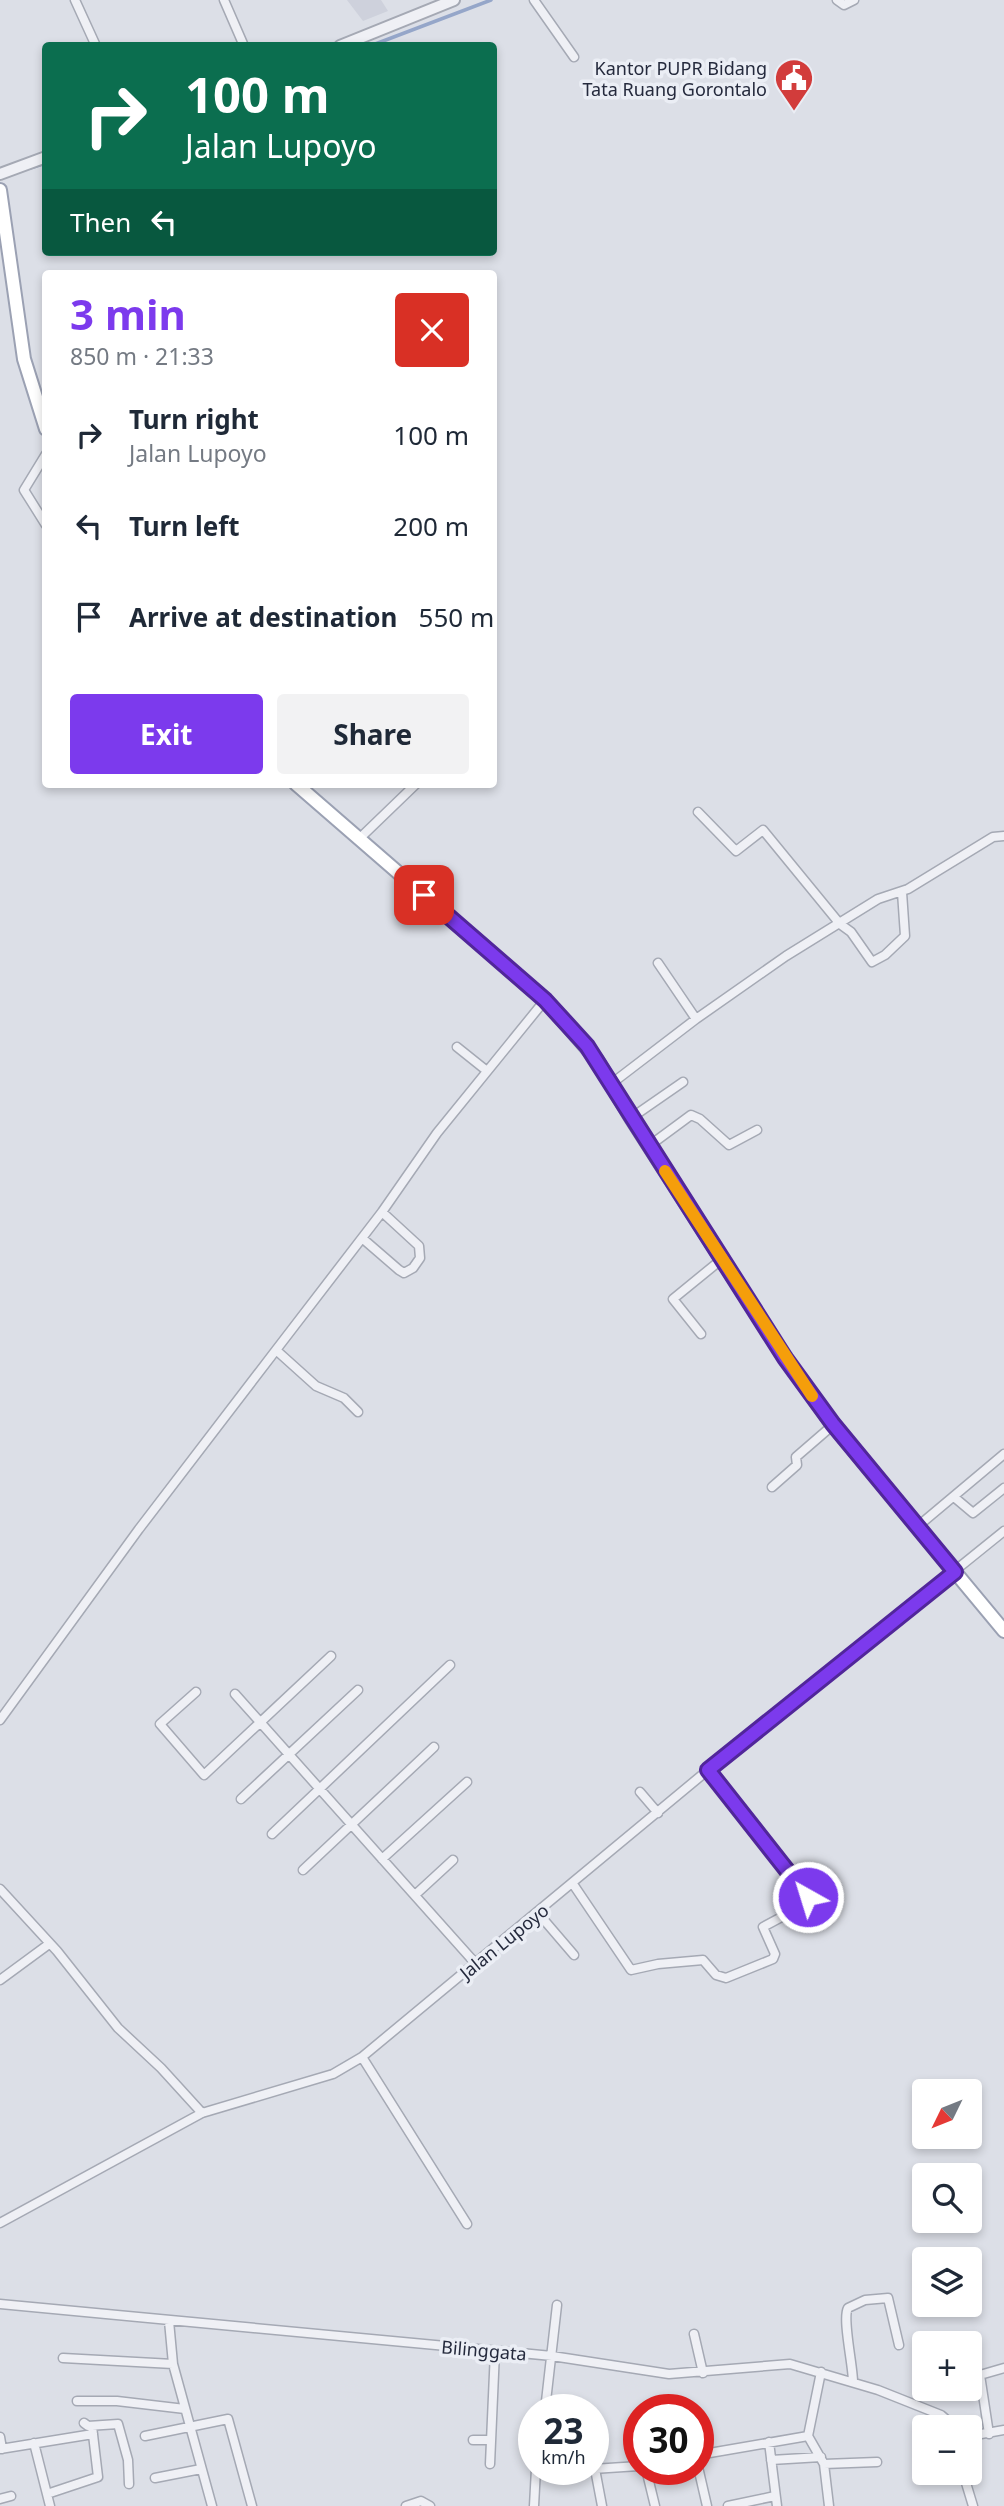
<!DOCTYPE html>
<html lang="en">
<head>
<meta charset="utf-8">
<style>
  :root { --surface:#fff; --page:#f2f2f3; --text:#1f2937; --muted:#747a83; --accent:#7c3aed }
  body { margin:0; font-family:"Noto Sans",sans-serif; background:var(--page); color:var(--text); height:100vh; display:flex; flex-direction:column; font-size:26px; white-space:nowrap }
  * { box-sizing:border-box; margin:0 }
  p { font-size:23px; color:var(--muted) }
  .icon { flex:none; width:38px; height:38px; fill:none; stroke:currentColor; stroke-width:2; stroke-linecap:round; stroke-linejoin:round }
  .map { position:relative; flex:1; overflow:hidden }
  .side { position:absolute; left:42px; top:270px; width:455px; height:518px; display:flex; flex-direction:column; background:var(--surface); border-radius:7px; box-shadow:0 4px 10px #0003 }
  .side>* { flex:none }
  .banner { position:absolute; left:42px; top:42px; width:455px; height:214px; border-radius:7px; box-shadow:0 4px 10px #0003; background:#0b6e4f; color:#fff; overflow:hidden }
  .needle { width:46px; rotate:227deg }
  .tools { position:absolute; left:912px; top:2079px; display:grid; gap:14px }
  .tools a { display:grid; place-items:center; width:70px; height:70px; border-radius:7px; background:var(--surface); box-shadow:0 4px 10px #0003; font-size:35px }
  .speed { position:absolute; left:518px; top:2394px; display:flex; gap:14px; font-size:35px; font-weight:700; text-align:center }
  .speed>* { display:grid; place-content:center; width:91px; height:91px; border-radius:50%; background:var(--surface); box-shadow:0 4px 10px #0003; line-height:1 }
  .speed small { font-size:18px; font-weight:400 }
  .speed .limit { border:10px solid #d22; background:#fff; color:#111 }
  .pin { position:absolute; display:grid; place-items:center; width:60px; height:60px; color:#fff; margin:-30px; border-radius:14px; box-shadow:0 4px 10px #0006 }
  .me { position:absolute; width:77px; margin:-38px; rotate:321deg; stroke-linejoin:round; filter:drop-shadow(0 0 5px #0008) }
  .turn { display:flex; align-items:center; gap:24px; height:147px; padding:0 28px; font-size:32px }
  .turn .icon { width:91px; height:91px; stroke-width:2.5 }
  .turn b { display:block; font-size:49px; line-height:60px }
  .then { display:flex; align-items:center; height:66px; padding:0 28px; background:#0003; gap:14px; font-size:26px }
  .round { display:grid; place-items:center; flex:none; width:74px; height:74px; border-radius:7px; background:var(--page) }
  .head { display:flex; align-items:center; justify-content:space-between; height:119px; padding:0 28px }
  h1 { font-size:42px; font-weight:700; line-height:52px; color:var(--accent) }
  .action { display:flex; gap:14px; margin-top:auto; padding:14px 28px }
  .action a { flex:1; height:80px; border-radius:7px; background:var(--accent); color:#fff; font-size:28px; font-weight:700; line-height:80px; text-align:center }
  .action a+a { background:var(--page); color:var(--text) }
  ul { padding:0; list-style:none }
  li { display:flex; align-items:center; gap:21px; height:91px; padding:0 28px }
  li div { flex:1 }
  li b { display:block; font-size:26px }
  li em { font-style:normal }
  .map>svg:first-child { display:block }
</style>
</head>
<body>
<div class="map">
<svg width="1004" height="2506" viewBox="0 0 1004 2506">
  <rect width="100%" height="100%" fill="#dcdfe7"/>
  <path fill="#ced1dc" d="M347 0H381L388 11 363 21Z"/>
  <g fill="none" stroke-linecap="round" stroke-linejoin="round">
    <path stroke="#95a6c9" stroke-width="3.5" d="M370 46 491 0
      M30 168 46 163"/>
    <g stroke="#a5a9b4" stroke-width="11">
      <path id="minor" d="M75 0 96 46
        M224 0 244 46
        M534 0 574 57
        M837 0 844 5 854 0
        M46 454 24 490 46 525
        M698 812 736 851 763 830 840 924 851 932 872 962 885 955 905 936 902 892
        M360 838 416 784
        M424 895 445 872
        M658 963 696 1019
        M457 1047 487 1071
        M611 1084 696 1019 786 956 878 899 908 889 993 837 1004 836
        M631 1118 683 1082
        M649 1146 691 1115 700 1119 729 1145 757 1130
        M362 1238 399 1270 404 1273 413 1268 420 1258 419 1246 382 1212
        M701 1334 673 1299 722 1259
        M358 1412 344 1398 316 1386 276 1350 382 1212 437 1133 545 1000
        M772 1487 797 1465 796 1457 833 1425
        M954 1497 973 1513 1004 1488
        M917 1527 1004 1454
        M196 1692 160 1724 204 1775 331 1656
        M235 1694 476 1964
        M0 1720 139 1529 276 1350
        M640 1792 658 1813
        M241 1799 358 1690
        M272 1834 450 1665
        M382 1859 467 1782
        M303 1870 434 1747
        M573 1884 631 1970 658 1964 703 1960 716 1975 726 1978 773 1959 775 1954 763 1927 804 1905 809 1897 708 1770
        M0 1889 57 1951 118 2028 161 2068 202 2113
        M415 1895 453 1860
        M538 1913 574 1955
        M0 1980 49 1944
        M362 2057 467 2224
        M0 2223 202 2113 333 2074 362 2057 708 1770 1004 1531
        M0 2304 552 2356 669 2374 790 2364 878 2390 941 2415 955 2427
        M169 2321 173 2364 212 2506
        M694 2334 703 2373
        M63 2358 173 2364
        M980 2375 1004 2368
        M970 2376 980 2375 989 2434
        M853 2382C853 2365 842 2318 848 2308L865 2300 888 2298 899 2345
        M77 2401H117L185 2409
        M545 2410 557 2305
        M84 2423 88 2426 118 2424 128 2460 129 2484
        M145 2436 228 2419 252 2506
        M808 2436 824 2464 829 2506
        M970 2436 1004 2430
        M0 2437 2 2449
        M473 2440H491
        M769 2442 777 2506
        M34 2443 50 2506
        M0 2449 93 2434
        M698 2455 808 2436 821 2372
        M771 2460 821 2457
        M490 2464 495 2351
        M824 2464 877 2462
        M698 2467 707 2506
        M593 2469 639 2466
        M595 2469 602 2506
        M646 2469 655 2506
        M963 2473 973 2506
        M155 2478 201 2469
        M47 2494 98 2477 92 2426
        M0 2499 11 2496
        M406 2506 421 2501 430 2506
        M534 2506 536 2469
        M728 2506 775 2496"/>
    </g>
    <g stroke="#a5a9b4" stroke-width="14">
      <path id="tertiary" d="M340 46 454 0
        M0 174 46 157"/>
    </g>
    <g stroke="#9ba1b3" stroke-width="16">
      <path id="primary" d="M0 190 24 359 46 429
        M296 784 545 1000 597 1060 631 1118 785 1358 833 1425 1004 1631"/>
    </g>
    <use href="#minor" stroke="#eff0f5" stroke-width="8"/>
    <use href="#tertiary" stroke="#eff0f5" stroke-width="10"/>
    <use href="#primary" stroke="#fff" stroke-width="12"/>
  </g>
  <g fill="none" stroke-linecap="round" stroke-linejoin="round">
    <g stroke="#51269a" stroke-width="18">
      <path id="route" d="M424 895 545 1000 587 1046 785 1358 833 1424 955 1572 708 1770 808 1897"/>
    </g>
    <use href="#route" stroke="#7c3aed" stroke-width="12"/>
    <path stroke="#f59e0b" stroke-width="12" d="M665 1171 812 1396"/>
  </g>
  <defs>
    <g id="civic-pin" transform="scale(2.0125)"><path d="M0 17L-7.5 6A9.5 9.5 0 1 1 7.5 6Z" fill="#d23c3b" stroke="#ebeef5"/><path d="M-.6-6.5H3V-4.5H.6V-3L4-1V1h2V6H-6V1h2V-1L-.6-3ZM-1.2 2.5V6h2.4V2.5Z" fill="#fff"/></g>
  </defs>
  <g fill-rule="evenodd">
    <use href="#civic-pin" x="794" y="78"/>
  </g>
  <g text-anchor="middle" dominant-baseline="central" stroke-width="7" stroke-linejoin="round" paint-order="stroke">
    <g font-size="18" fill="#252a3d" stroke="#ebeef5" text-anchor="end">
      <text x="767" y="68">Kantor PUPR Bidang<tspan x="767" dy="21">Tata Ruang Gorontalo</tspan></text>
    </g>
    <g font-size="18" fill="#252a3d" stroke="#ebeef5">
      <text transform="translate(504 1941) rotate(-39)">Jalan Lupoyo</text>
      <text transform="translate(484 2350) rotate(5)">Bilinggata</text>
    </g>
  </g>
</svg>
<div class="tools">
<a><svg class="needle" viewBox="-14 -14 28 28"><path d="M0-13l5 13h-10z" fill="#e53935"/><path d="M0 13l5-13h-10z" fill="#747a83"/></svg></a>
<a><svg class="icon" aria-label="search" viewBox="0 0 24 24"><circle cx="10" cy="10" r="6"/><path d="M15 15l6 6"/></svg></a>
<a><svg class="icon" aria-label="layers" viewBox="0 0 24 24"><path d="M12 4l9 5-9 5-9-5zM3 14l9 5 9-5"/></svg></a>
<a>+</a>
<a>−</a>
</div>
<div class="speed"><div>23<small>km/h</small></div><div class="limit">30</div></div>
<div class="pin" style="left:424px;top:895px;background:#d93025"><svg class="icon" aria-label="arrive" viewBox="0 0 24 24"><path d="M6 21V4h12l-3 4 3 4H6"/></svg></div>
<svg class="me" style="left:808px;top:1897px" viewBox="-20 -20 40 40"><circle r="17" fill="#7c3aed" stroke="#fff" stroke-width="3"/><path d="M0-11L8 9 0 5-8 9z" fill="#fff"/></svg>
<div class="banner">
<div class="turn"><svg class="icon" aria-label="right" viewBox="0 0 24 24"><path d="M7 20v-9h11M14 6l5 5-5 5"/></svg><div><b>100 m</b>Jalan Lupoyo</div></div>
<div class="then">Then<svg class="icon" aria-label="left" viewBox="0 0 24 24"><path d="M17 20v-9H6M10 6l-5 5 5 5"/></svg></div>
</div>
<section class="side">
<div class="head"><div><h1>3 min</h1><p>850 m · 21:33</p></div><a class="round" style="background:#d93025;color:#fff"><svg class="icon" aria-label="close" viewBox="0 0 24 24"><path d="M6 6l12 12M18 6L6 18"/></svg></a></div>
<ul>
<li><svg class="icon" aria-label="right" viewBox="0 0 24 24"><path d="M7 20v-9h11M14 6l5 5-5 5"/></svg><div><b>Turn right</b><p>Jalan Lupoyo</p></div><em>100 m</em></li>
<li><svg class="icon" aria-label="left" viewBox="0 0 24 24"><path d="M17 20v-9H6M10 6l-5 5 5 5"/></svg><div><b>Turn left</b></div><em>200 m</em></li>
<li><svg class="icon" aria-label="arrive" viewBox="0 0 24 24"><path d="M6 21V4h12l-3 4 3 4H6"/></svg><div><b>Arrive at destination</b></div><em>550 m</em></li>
</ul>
<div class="action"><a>Exit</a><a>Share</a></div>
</section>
</div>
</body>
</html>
